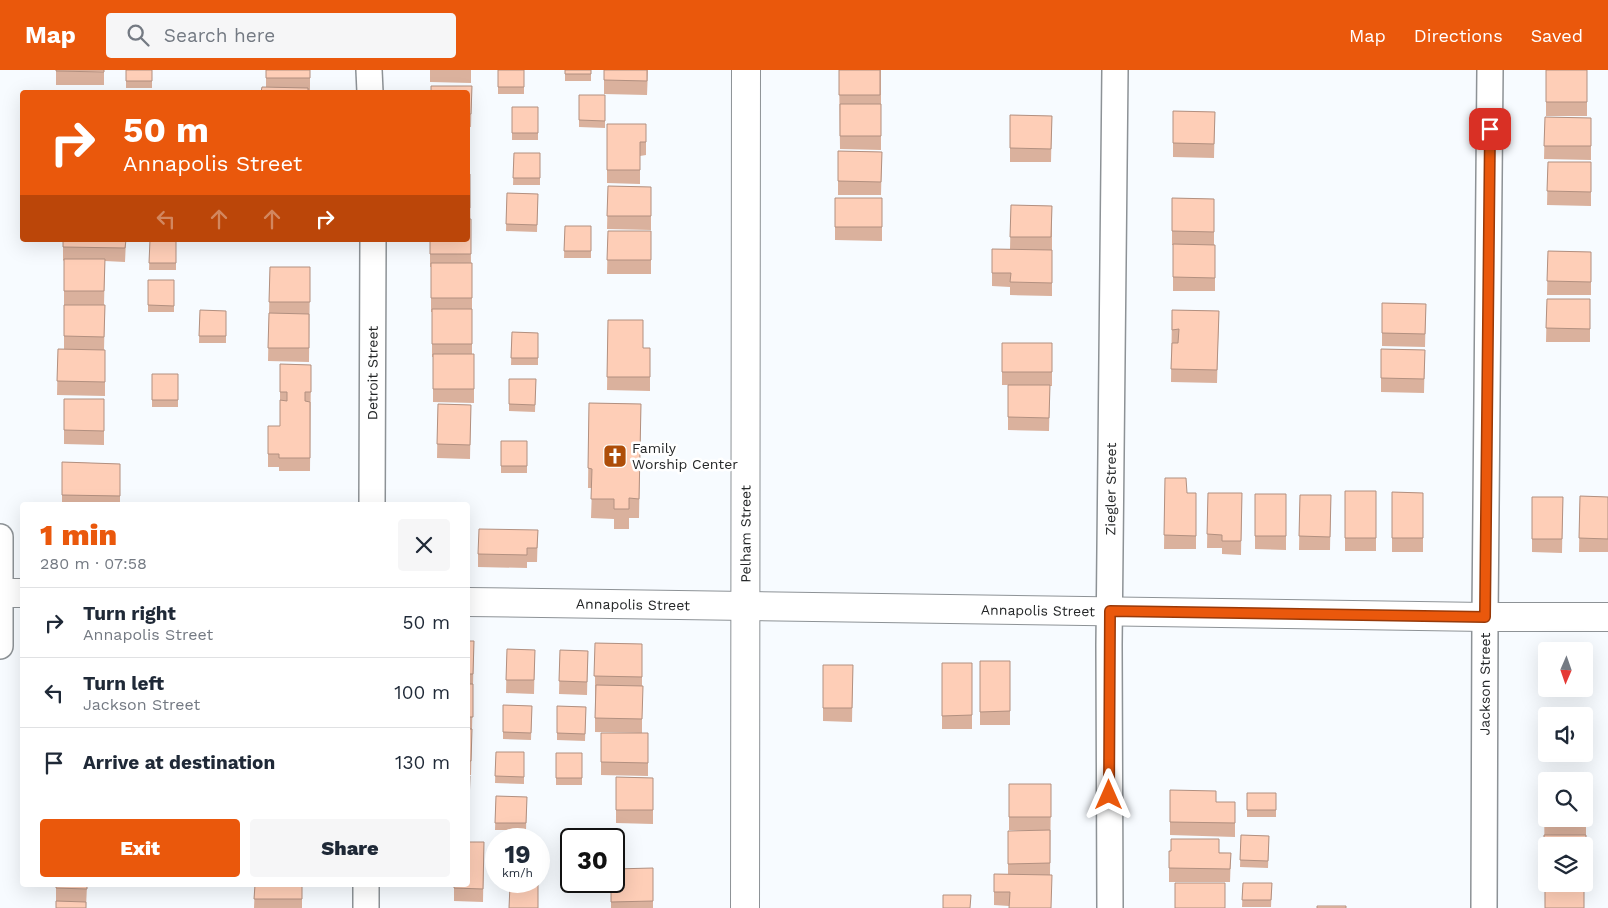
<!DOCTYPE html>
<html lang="en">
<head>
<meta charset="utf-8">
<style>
  :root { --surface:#fff; --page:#f6f6f7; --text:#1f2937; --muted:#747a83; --line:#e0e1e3; --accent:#ea580c }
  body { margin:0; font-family:"Work Sans",sans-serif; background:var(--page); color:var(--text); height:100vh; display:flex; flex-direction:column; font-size:19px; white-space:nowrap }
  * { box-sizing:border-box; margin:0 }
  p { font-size:16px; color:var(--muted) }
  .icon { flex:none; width:28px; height:28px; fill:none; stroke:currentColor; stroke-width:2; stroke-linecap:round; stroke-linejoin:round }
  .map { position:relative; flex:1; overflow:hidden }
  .side { position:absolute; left:20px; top:432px; width:450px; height:385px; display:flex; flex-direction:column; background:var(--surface); border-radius:5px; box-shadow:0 5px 20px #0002 }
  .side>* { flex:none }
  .banner { position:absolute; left:20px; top:20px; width:450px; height:152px; border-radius:5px; box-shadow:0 5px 20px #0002; background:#ea580c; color:#fff; overflow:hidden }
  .needle { width:32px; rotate:182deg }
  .controls { position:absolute; left:1538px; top:572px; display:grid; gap:10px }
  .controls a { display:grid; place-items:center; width:55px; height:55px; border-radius:5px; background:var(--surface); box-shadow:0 5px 20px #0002; font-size:25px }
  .speed { position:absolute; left:485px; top:758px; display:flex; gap:10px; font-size:25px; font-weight:700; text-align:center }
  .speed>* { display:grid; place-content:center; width:65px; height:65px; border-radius:50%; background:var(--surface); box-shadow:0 5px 20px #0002; line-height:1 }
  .speed small { font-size:12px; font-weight:400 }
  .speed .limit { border:2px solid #111; border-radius:8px; background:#fff; color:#111 }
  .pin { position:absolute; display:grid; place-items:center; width:42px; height:42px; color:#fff; margin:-21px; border-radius:10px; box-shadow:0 2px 8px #0006 }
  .me { position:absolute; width:55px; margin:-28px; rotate:0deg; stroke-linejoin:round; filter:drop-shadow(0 0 4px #0008) }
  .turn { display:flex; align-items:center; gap:18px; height:105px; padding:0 20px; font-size:22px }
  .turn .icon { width:65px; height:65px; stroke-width:2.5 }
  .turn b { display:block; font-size:35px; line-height:42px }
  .lanes { display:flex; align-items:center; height:48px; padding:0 20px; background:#0003; justify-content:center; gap:25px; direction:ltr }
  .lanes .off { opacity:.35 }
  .round { display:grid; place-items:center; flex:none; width:52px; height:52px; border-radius:5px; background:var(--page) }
  .summary { display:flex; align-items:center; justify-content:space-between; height:85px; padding:0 20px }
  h1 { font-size:30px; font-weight:800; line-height:38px; color:var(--accent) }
  .cta { display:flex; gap:10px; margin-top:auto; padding:10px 20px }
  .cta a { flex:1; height:58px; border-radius:5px; background:var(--accent); color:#fff; font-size:20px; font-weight:800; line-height:58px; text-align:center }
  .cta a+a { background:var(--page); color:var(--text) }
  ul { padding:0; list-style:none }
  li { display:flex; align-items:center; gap:15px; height:70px; padding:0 20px; border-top:1px solid var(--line) }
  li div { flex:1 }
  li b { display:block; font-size:19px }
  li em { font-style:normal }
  header { display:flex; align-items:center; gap:30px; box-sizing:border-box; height:70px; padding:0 25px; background:var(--accent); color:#fff }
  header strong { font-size:24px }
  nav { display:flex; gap:28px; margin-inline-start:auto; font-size:18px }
  .search { width:350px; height:45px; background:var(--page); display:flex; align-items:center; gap:12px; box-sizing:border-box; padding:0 18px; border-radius:5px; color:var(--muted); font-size:19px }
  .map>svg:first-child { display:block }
</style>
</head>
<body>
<header>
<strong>Map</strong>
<div class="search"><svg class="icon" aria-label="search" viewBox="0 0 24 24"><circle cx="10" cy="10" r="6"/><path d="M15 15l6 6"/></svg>Search here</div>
<nav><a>Map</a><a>Directions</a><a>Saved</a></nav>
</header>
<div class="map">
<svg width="1608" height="838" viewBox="0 0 1608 838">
  <rect width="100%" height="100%" fill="#f7fbff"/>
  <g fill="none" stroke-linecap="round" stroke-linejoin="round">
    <g stroke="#8d9296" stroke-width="28">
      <g id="minor">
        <path d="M369 0 370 22"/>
        <path id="s1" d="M372 435 373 170"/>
        <path d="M0 467V511"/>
        <path d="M0 524V576"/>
        <path d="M366 838V815"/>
        <path id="s2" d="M1110 838 1109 575 1115 0"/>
        <path id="s3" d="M1484 838 1485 547 1490 0"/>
      </g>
    </g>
    <g stroke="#8d9296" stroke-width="30">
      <g id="tertiary">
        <path d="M0 523H22"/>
        <path id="s4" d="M468 532 1485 547H1608"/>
        <path id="s5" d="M745 838 746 0"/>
      </g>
    </g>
    <use href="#minor" stroke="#fff" stroke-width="25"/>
    <use href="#tertiary" stroke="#fff" stroke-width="28"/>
  </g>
  <path fill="#dab19d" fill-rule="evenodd" d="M56 0H104V15H56Z
    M126 0H152V18H126Z
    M266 0H310V22L266 17Z
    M430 0H471V13L430 12Z
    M498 0H524V24H498Z
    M565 0H591V11H565Z
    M604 0H648L647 25 604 24Z
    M839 0H881V80L840 79Z
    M1546 0H1587V46H1546Z
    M472 16 471 57H468V22Z
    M579 25H605V58L579 57Z
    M512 37H538V70H512Z
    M1173 41 1215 42 1214 88 1173 87Z
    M1010 45 1052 46 1051 92H1010Z
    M1545 47 1591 48V90L1544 89Z
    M607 54H646V85L640 86V114L607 113Z
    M468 59H469V104H470L471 193H472V284H474V333L433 332V287H432V242H431V197H430V170H468Z
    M838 81 882 82 881 125H838Z
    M514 83H540V115H513Z
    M1548 92H1591V136L1547 135Z
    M608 116 651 117V160L607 159Z
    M507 123 538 124 537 162 506 161Z
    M835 128H882V171L835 170Z
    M1172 128 1214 129V175H1215V221H1173V175H1172Z
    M1011 135 1052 136V226L1010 225V217L992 216V179H1010Z
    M565 156H591V188H564Z
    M608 161H651V204H607Z
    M63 170H126L125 192 105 191 104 235H64V191L63 190Z
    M150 170H176V200H149Z
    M1548 181 1591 182V225H1547Z
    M270 197H310L309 292 268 291Z
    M148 210H174V242H148Z
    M1547 229H1590V272H1546Z
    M1382 233 1426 234 1425 277 1382 276Z
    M64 235H105L104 280H105V326L57 325 58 279H64Z
    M200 240 226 241V273H199Z
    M1172 240 1219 241 1217 313 1171 312Z
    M608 250 643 278H650V321L607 320Z
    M512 262 538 263V295H511Z
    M1002 273H1052V316H1050L1049 361 1008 360V315H1002Z
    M1381 279 1425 280 1424 323 1381 322Z
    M280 294 311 295 310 401H279V397H268V384L280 356Z
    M152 304H178V337H152Z
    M509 309H536L535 342 509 341Z
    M64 329H104V375L64 374Z
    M589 333 641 334 639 448H629V459H614V449L591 448 592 418H588Z
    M438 334 471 335 470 389 437 388Z
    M501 371H527V403H501Z
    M62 392 120 394V435H62Z
    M1165 408 1187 423H1196V479H1164Z
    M1345 421H1376V481H1345Z
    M1392 422 1423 423V482H1392Z
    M1208 423H1242L1241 485 1222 484V478H1207Z
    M1255 424H1286V480L1255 479Z
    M1300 425H1331L1330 480H1299Z
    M1580 426 1608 427V482H1579Z
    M1532 427H1563L1562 483 1532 482Z
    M538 460 537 492H527V498L478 497V484Z
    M468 571H474L471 705H468Z
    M595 573 642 574V663L595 662Z
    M507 579 535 580 534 624 506 623Z
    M560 580 588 581 587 625 559 624Z
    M980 591H1010V655H980Z
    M942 593H972V659H942Z
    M823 595H853L852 652 823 651Z
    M503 635 532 636 531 670 503 669Z
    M557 636 586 637 585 671 557 670Z
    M601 663H648V706L601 705Z
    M496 682H524V714L495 713Z
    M556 683H582V715H556Z
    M468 706H470L469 748H468Z
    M616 707 653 708V754L616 753Z
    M1009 714H1051L1050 805 1009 836 994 835V804H1008V761L1047 760H1009Z
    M1170 720 1216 732H1235V767L1170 765Z
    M1584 720H1586V812H1584V838H1545L1544 721H1546V749H1584ZM1546 776H1584V814H1546Z
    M1247 723H1276V747H1247Z
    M496 726 527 727 526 760H495Z
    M1241 765 1269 766 1268 798 1240 797Z
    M484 772 483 832 454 831V815Z
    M1169 781 1231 783 1230 812H1169Z
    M653 798V838H611V811Z
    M1243 813H1272L1271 837H1242Z
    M56 815H87L86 838H56Z
    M255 815H302V838H254Z"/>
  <path fill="#feceb7" stroke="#b29080" d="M56 0H104V2L56 1Z
    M126 0H152V11H126Z
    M266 0H310V8H266Z
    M498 0H524V17H498Z
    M565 0H591V4H565Z
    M604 0H647V11L604 10Z
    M839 0H880V25H839Z
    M1546 0H1587V32H1546Z
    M431 16H472L471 44H468V22H431Z
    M262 17 308 18V22H261Z
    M579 25H605V51L579 50Z
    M840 34H881V66H840Z
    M512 37H538V63H512Z
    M1173 41 1215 42 1214 74 1173 73Z
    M1010 45 1052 46 1051 79 1010 78Z
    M1545 47 1591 48V76H1544Z
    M607 54H646V72H640V100H607Z
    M468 59H469V94H468Z
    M838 81 882 82 881 112 838 111Z
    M514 83H540V108H513Z
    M1548 92H1591V122L1547 121Z
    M468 104H470V138H468Z
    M608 116 651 117V146H607Z
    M507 123 538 124 537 155 506 154Z
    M835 128H882V157H835Z
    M1172 128 1214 129V162L1172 161Z
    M1011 135 1052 136 1051 167H1010Z
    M468 149H471V184H430V170H468Z
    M565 156H591V181H564Z
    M608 161H651V190H607Z
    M63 170H126L125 178 63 177Z
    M150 170H176V193H149Z
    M1173 174 1215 175V208L1173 207Z
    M992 179 1052 180V213L1010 212 1011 203H992Z
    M1548 181 1591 182V212L1547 211Z
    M64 189H105L104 221H64Z
    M431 193H472V228H431Z
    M270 197H310V232H269Z
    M148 210H174V236L148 235Z
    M1547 229H1590V259L1546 258Z
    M1382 233 1426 234 1425 264 1382 263Z
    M64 235H105L104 267 64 266Z
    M432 239H472V274H432Z
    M200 240 226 241V266H199Z
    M1172 240 1219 241 1217 300 1171 299 1172 273H1178L1179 259 1172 260Z
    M269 243 309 244V278H268Z
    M608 250H643V278H650V307H607Z
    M512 262 538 263V288H511Z
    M1002 273H1052V302H1002Z
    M58 279 105 280V312L57 311Z
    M1381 279 1425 280 1424 309 1381 308Z
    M433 284H474V319H433Z
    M280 294 311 295V322H305V331L310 332V388H279V384H268V356H280V330L287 331V322H280Z
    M152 304H178V330H152Z
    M509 309H536L535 335 509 334Z
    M1008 315H1050L1049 348 1008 347Z
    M64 329H104V361L64 360Z
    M589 333 641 334 639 429 629 428V439H614V429H591L592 399 588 398Z
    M438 334 471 335 470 375 437 374Z
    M501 371H527V396H501Z
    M62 392 120 394V426L62 425Z
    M1165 408H1186L1187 423H1196V466L1164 465Z
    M1345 421H1376V468H1345Z
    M1392 422 1423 423V468H1392Z
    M1208 423H1242L1241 471H1222V465L1207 464Z
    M1255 424H1286V466H1255Z
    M1300 425H1331L1330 467 1299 466Z
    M1580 426 1608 427V469L1579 468Z
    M1532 427H1563L1562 469H1532Z
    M479 459 538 460 537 478H527V485L478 484Z
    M468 571H474L473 604H468Z
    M595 573 642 574V607L594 606Z
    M507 579 535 580 534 610H506Z
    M560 580 588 581 587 612 559 611Z
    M980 591H1010V641L980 642Z
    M942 593H972V645L942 646Z
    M823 595H853L852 638H823Z
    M468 614H473V647H468Z
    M596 615 643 616 642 649 595 648Z
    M503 635 532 636 531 663 503 662Z
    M557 636 586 637 585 664 557 663Z
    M468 659H472L471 691H468Z
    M601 663H648V693L601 692Z
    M496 682H524V707L495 706Z
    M556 683H582V708H556Z
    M468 706H470L469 734H468Z
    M616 707 653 708V740H616Z
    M1009 714H1051V747H1009Z
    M1170 720 1216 721V732H1235V753L1170 752Z
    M1584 720H1586V753H1544V721H1546V749H1584Z
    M1247 723H1276V740H1247Z
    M496 726 527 727 526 753H495Z
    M1050 760V793L1008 794V761Z
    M1241 765 1269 766 1268 791 1240 790Z
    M1544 765H1586V798H1584V776H1546V798H1544Z
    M1171 769H1219V783H1231L1230 799 1169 798V781H1171Z
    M468 772H484L483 819 454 818V815H468Z
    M653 798V831L611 832V811H614V799Z
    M994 804 1052 805 1051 838H1009L1010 822H994Z
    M1545 809H1546V814H1584V810V838H1545Z
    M1175 813H1225V838H1175Z
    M1243 813H1272L1271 830H1242Z
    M56 815H87V819L56 818Z
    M255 815H302V829H254Z
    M510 815H538V838H509Z
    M943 825H971L970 838H943Z
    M56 831 86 832V838H56Z
    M1317 836H1346V838H1317Z"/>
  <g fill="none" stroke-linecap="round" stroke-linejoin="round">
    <g stroke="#983908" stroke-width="12">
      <path id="route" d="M1109 725 1110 541 1485 547 1490 59"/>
    </g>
    <use href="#route" stroke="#ea580c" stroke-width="9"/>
  </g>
  <defs>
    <g id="church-square" transform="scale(1.25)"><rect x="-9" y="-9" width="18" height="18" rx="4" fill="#ae4d08" stroke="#fff"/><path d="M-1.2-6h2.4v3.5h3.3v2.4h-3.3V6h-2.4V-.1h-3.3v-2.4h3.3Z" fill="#fff"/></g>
  </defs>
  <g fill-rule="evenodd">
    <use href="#church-square" x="615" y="386"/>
  </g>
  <g text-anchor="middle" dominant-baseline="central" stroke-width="5" stroke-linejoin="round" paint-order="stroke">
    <g font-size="14" fill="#252728" stroke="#fff">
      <text stroke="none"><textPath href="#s1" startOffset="132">Detroit Street</textPath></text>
      <text stroke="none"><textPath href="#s2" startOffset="419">Ziegler Street</textPath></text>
      <text stroke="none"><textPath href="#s5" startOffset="374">Pelham Street</textPath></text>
      <text stroke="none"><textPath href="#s4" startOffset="165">Annapolis Street</textPath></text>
      <text stroke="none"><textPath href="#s4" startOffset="570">Annapolis Street</textPath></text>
      <text stroke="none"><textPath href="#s3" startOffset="224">Jackson Street</textPath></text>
    </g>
    <g font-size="14" fill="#252728" stroke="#fff" text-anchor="start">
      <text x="632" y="378">Family<tspan x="632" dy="16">Worship Center</tspan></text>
    </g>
  </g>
</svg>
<div class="controls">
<a><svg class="needle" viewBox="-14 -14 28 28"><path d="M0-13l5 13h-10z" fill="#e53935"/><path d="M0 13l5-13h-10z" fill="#747a83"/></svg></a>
<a><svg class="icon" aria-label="sound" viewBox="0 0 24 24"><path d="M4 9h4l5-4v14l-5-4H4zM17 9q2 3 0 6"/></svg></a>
<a><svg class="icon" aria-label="search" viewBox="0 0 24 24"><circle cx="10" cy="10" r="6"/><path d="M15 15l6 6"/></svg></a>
<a><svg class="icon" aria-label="layers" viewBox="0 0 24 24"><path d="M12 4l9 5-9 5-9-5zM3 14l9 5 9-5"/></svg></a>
</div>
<div class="speed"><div>19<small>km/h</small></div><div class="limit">30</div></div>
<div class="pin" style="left:1490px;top:59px;background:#d93025"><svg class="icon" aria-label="arrive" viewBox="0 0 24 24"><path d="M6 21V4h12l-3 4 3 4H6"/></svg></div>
<svg class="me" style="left:1109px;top:725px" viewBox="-20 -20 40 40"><path d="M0-17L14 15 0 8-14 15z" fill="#ea580c" stroke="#fff" stroke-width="4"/></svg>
<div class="banner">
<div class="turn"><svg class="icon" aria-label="right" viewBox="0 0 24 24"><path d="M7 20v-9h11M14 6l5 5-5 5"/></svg><div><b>50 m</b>Annapolis Street</div></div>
<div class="lanes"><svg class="icon off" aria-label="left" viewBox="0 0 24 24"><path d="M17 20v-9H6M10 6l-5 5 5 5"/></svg><svg class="icon off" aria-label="ahead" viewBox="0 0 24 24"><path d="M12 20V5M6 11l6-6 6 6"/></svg><svg class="icon off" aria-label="ahead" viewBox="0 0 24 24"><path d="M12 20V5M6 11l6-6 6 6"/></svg><svg class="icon" aria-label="right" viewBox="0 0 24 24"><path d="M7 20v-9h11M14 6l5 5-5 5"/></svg></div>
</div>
<section class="side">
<div class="summary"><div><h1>1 min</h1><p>280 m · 07:58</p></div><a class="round"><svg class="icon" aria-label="close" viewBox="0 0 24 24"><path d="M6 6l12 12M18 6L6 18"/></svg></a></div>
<ul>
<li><svg class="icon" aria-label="right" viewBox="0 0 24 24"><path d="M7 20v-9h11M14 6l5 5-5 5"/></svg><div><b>Turn right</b><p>Annapolis Street</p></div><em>50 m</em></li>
<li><svg class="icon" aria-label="left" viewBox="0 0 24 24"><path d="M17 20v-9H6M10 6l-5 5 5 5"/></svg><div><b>Turn left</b><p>Jackson Street</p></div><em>100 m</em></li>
<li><svg class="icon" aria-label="arrive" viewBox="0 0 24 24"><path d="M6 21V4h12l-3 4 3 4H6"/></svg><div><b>Arrive at destination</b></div><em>130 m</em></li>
</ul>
<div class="cta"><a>Exit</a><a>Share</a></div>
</section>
</div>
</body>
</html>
